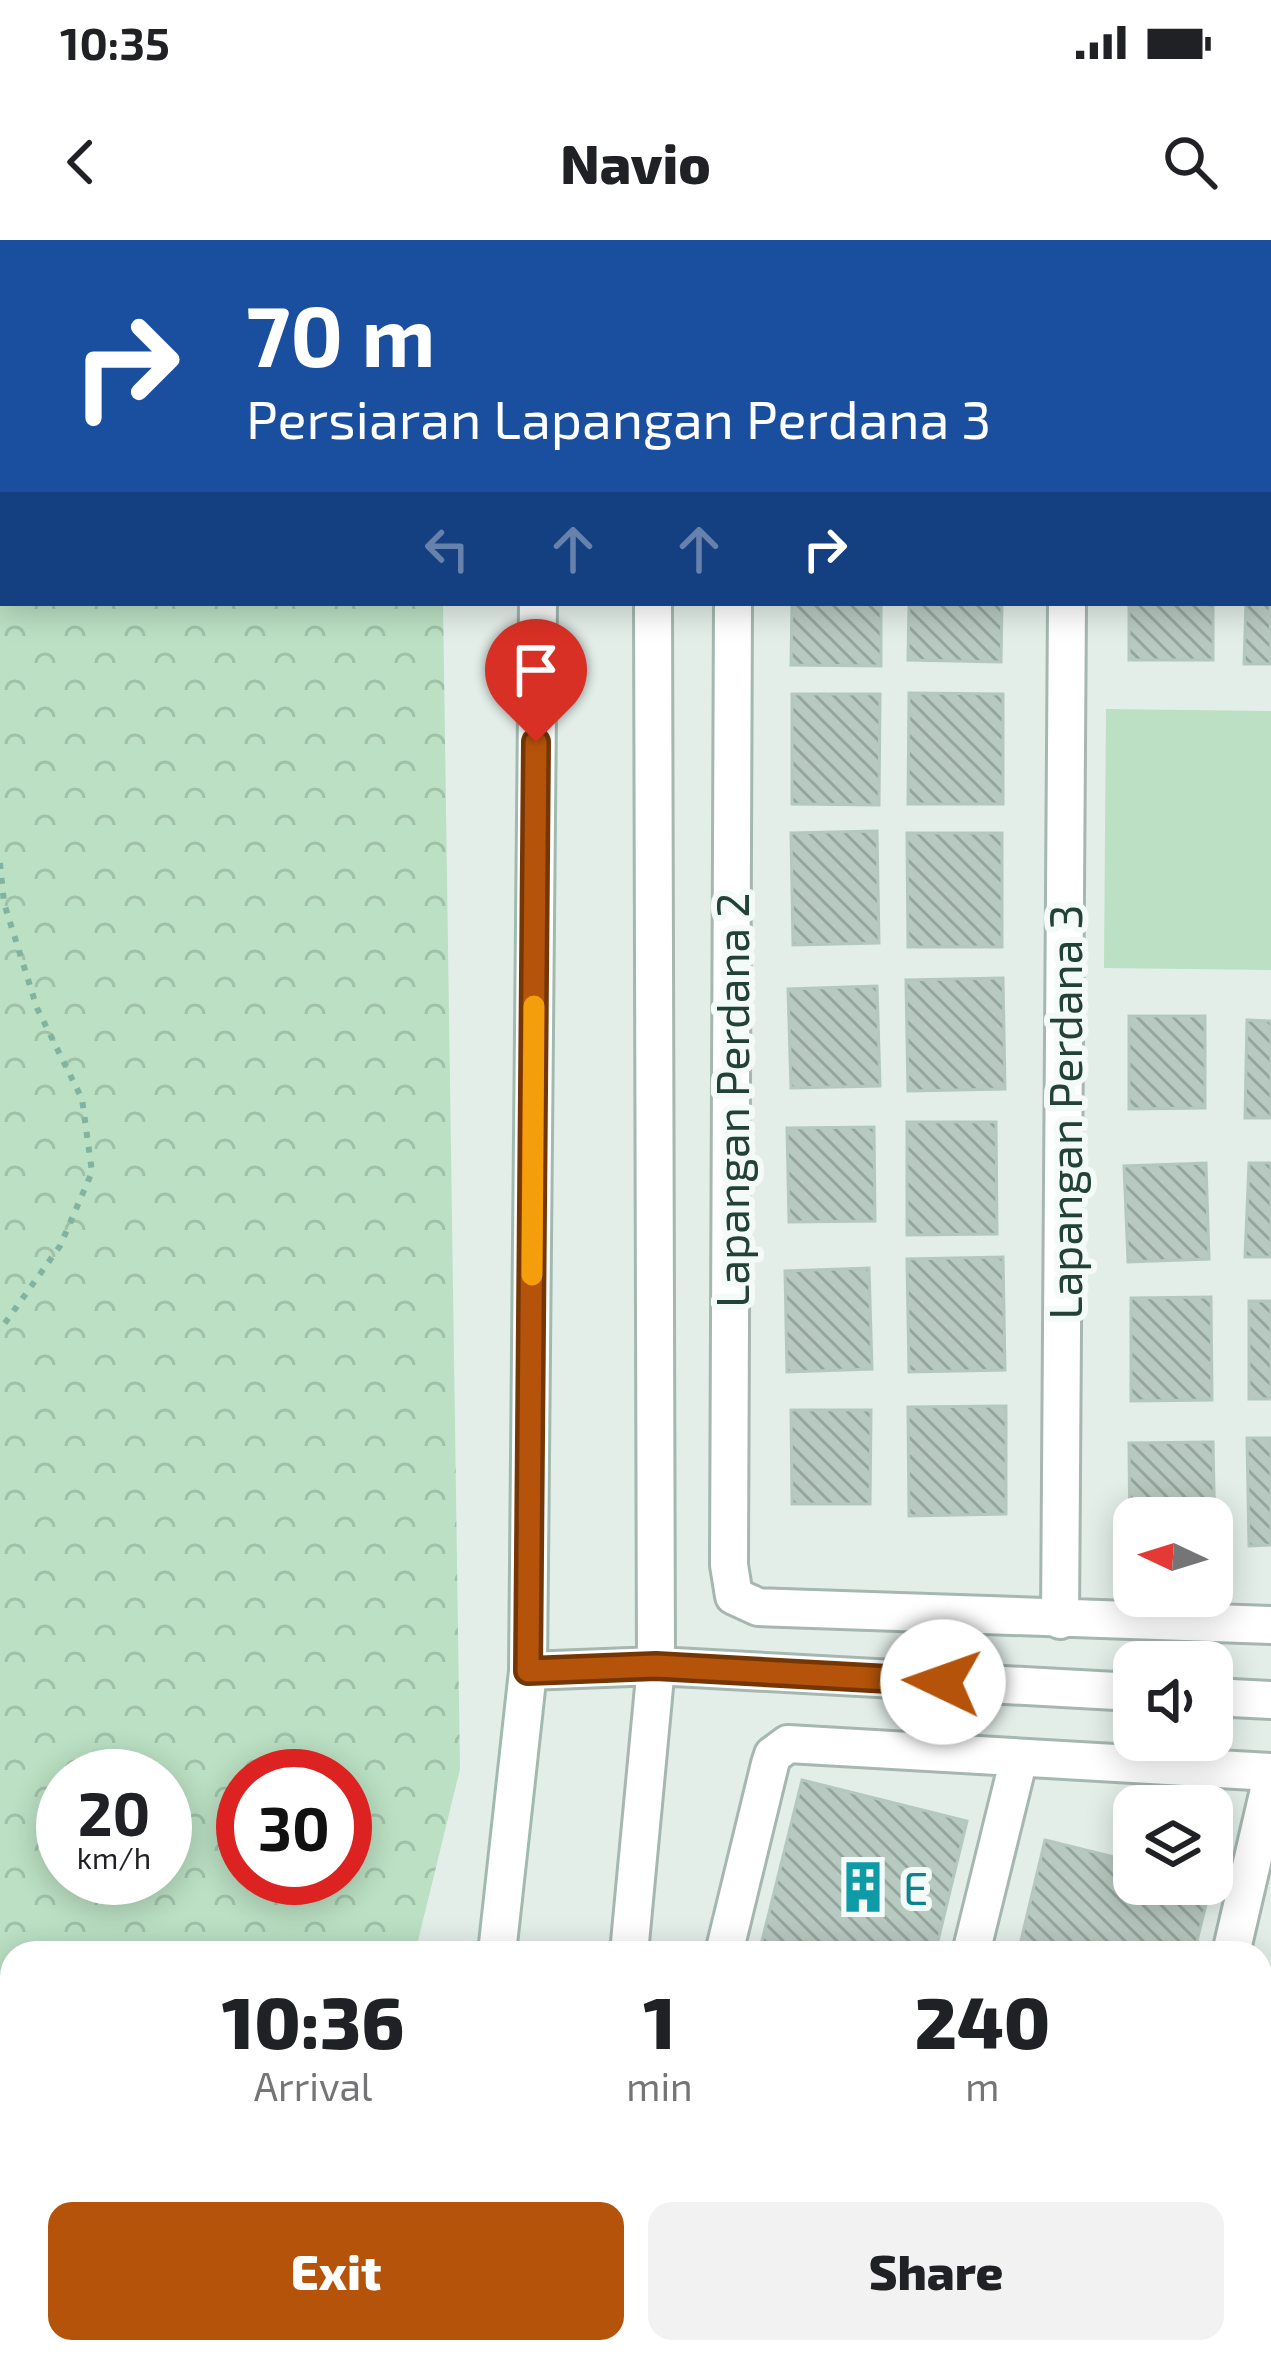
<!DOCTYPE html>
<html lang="en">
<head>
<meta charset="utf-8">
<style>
  :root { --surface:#fff; --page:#f2f2f2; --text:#202124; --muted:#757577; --accent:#b45309 }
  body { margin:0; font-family:"Exo 2",sans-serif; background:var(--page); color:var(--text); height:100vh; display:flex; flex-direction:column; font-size:45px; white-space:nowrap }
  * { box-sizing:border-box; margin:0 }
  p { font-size:39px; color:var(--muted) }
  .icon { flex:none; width:66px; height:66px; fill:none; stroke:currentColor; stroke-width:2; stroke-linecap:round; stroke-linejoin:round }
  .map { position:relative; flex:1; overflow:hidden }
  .details { position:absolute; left:0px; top:1701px; width:1272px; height:423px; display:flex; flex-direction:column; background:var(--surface); border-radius:36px 36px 0 0; box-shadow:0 6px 30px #0003 }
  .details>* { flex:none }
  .guide { position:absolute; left:0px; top:0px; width:1272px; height:366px; box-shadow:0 6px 30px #0003; background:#1a4fa0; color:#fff; overflow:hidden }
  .needle { width:78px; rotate:274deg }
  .tools { position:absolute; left:1113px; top:1257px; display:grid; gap:24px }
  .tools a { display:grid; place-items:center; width:120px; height:120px; border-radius:24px; background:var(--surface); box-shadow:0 6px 30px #0003; font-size:60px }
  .speed { position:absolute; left:36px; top:1509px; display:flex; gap:24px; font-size:60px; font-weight:700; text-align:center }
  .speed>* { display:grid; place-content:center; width:156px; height:156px; border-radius:50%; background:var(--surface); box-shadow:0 6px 30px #0003; line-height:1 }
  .speed small { font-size:30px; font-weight:400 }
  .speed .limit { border:18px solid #d22; background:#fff; color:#111 }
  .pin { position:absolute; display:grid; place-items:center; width:102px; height:102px; color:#fff; margin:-123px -51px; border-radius:50% 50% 50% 0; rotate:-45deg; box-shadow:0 0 12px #0007 }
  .pin .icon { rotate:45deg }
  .me { position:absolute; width:132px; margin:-66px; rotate:273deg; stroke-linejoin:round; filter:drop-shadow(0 0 9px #0008) }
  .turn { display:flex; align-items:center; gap:42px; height:252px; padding:0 48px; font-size:54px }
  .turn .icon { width:156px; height:156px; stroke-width:2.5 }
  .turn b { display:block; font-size:84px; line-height:102px }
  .lanes { display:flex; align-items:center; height:114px; padding:0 48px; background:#0003; justify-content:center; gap:60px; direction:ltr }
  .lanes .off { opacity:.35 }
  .eta { display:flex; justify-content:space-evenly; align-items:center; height:204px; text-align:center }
  .eta b { font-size:72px; font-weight:800; line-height:84px }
  .action { display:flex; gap:24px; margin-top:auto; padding:24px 48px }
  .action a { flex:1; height:138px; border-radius:24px; background:var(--accent); color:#fff; font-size:48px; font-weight:800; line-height:138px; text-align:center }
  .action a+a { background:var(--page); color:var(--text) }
  .status { display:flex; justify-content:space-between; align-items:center; height:84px; padding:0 60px; background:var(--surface); direction:ltr }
  .status svg { height:33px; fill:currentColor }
  header { display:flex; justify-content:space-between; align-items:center; height:156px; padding:0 48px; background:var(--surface); font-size:54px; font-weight:800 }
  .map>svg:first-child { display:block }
</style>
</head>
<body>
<div class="status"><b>10:35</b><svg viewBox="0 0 49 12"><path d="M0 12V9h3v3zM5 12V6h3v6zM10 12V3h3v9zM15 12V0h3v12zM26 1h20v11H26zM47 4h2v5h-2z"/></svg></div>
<header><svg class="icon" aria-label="back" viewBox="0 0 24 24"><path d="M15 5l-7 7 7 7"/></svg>Navio<svg class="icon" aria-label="search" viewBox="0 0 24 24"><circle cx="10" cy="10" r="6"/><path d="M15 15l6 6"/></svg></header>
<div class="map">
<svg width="1271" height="2123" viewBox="0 0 1271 2123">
  <defs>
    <pattern id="forest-crowns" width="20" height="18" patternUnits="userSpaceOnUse" patternTransform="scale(3)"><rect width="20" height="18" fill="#bbe0c3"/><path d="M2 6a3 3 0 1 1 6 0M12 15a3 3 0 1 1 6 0" fill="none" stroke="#a0c1a8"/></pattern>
    <pattern id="building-back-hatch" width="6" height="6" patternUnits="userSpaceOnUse" patternTransform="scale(3)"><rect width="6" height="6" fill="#b8c9c1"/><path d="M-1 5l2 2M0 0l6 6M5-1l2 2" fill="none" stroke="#95a59e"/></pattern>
  </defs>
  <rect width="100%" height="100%" fill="#e3eee9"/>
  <path fill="#d1ded7" d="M12 2032V2112H370L369 2123H0V2036Z"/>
  <path fill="url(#forest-crowns)" fill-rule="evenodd" d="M0 0 348 3H3V363H443L460 1529 415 1713H12V1843L0 1845ZM64 1536H165V1638H63ZM244 1536H345V1638H243Z"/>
  <path fill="#bbe0c3" d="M1106 469 1271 471V730L1104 728Z"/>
  <path fill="url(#building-back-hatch)" stroke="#b5c8bf" stroke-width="3" d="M1269 320 1271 424H1244L1246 363H1269Z
    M792 363H881V426L791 425Z
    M909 363H1002L1001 422 908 420Z
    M1129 363H1213V420H1129Z
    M909 453 1003 454V564H908Z
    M792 454H880L879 565 792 564Z
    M877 591 879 703 793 705 791 593Z
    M907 593H1002V707H908Z
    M1003 738 1005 849 908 851 906 740Z
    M877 746 880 846 791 848 788 749Z
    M1129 776H1205V868L1129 869Z
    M1247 780 1271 781V878H1245Z
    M907 882H996L997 994 907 995Z
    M874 887 875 981 789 982 787 888Z
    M1206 923 1209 1019 1128 1022 1124 926Z
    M1249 923H1271V1017H1245Z
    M1003 1017 1005 1130 909 1132 907 1019Z
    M869 1028 872 1129 787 1132 785 1031Z
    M1211 1057 1212 1160 1131 1161V1058Z
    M1249 1061H1271V1159H1249Z
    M1006 1166V1274L909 1276 908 1167Z
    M791 1170H871L870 1264H792Z
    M1247 1198H1271V1305L1249 1306Z
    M1213 1202 1215 1301 1212 1278H1134V1302H1130L1129 1203Z
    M802 1540 967 1581 935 1713H759Z
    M1045 1600 1134 1622V1644H1211L1194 1713H1018Z
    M1271 1736V2019L1260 2016V1781Z
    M1260 2050 1271 2053V2123H1178L1181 2112H1260Z
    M32 2112H257L239 2123H14Z
    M658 2112H829L826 2123H655Z
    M922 2112H1093L1090 2123H919Z"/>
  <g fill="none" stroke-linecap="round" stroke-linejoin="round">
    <g stroke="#a5b7b0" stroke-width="24">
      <path id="lane" d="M313 2112 317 2123
        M4 2123 21 2112"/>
    </g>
    <g stroke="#a5b7b0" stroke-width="42">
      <path id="street" d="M652 0V3
        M734 3V0
        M1070 3V0
        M733 363 729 1325 734 1356 758 1367 1271 1385
        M1060 1380 1067 363
        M528 1431 656 1426 1134 1452
        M1212 1457 1271 1460
        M629 1713 656 1426 653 363
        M724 1713 770 1524 773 1515 788 1504 1271 1532
        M971 1713 1019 1518
        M1231 1713 1271 1541
        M558 2123 561 2112
        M623 2123 625 2112
        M871 2123 873 2112
        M1130 2123 1133 2112"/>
    </g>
    <g stroke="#a1bab0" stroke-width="42">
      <path id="secondary" d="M541 3V0
        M497 1713 528 1431 538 363
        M430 2123 433 2112"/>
    </g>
    <path stroke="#82b3a1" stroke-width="6" stroke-dasharray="6 9" stroke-linecap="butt" d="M0 623 4 663 37 768 82 859 92 932 60 1006 0 1090"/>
    <use href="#lane" stroke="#fff" stroke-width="18"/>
    <use href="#street" stroke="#fff" stroke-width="36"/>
    <use href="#secondary" stroke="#fff" stroke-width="36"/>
  </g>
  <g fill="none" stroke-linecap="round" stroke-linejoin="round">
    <g stroke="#753606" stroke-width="30">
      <path id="route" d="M536 502 528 1431 656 1426 943 1442"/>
    </g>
    <use href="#route" stroke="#b45309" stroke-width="21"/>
    <path stroke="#f59e0b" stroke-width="21" d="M532 1035 534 766"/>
  </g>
  <defs>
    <g id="building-bare" transform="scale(4.14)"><path d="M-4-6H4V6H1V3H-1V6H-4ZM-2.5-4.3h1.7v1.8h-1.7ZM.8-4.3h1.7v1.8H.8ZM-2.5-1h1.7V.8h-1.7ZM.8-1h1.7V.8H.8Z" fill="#0f9aa8" stroke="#f4faf7" stroke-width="2.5" paint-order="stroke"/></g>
  </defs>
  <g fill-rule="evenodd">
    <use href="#building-bare" x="863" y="1647"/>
  </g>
  <g text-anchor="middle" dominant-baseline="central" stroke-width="12" stroke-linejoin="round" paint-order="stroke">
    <g font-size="45" fill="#224137" stroke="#f4faf7">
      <text transform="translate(731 860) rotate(-90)">Lapangan Perdana 2</text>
      <text transform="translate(1064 872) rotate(-90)">Lapangan Perdana 3</text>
    </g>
    <g font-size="45" fill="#0d838f" stroke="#f4faf7" text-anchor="start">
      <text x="903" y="1647">E</text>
    </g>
  </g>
</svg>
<div class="tools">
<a><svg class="needle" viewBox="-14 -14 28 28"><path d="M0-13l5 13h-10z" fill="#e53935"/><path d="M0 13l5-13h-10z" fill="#757577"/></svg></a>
<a><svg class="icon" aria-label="sound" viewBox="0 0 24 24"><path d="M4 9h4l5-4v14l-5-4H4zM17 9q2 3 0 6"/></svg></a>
<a><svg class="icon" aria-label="layers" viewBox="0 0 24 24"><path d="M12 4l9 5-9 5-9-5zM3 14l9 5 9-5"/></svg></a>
</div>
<div class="speed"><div>20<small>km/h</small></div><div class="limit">30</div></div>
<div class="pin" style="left:536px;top:502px;background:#d93025"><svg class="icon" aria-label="arrive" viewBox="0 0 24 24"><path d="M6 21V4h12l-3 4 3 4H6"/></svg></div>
<svg class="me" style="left:943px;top:1442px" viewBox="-20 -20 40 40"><circle r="19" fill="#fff"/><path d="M0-13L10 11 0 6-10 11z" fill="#b45309"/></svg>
<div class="guide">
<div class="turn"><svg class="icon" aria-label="right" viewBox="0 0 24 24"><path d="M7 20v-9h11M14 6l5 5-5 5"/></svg><div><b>70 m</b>Persiaran Lapangan Perdana 3</div></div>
<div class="lanes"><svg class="icon off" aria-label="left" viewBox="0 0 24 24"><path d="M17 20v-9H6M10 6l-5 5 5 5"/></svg><svg class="icon off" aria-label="ahead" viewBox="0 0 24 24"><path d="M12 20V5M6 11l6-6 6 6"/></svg><svg class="icon off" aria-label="ahead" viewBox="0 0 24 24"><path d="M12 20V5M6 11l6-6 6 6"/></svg><svg class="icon" aria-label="right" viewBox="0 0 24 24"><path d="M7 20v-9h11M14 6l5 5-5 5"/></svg></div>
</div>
<section class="details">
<div class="eta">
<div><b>10:36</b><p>Arrival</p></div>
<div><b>1</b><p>min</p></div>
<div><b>240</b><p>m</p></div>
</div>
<div class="action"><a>Exit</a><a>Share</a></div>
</section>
</div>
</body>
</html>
